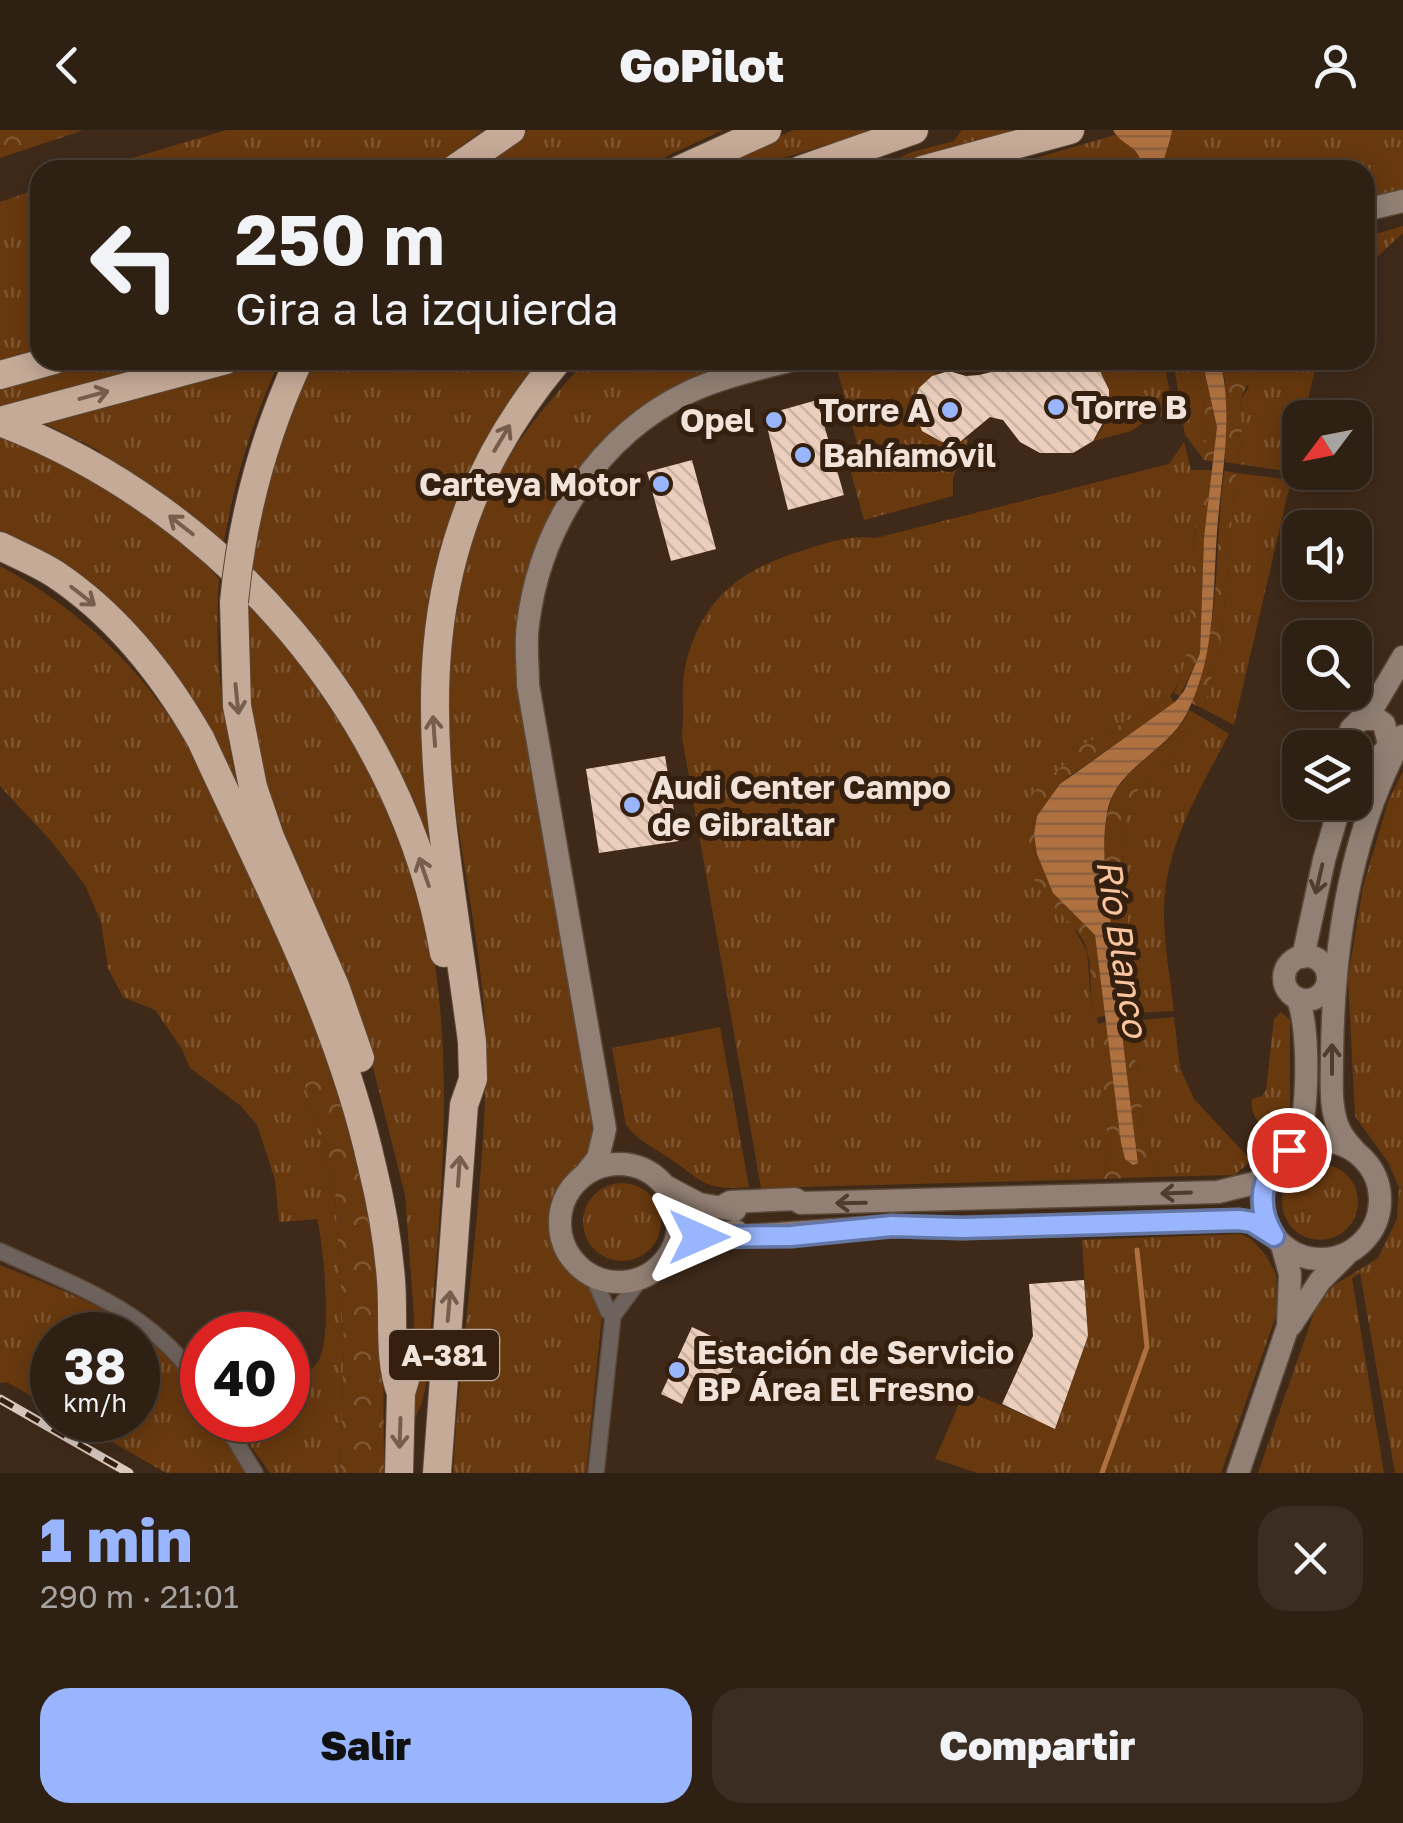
<!DOCTYPE html>
<html lang="es">
<head>
<meta charset="utf-8">
<style>
  :root { --surface:#2f2014; --page:#3b2d22; --text:#f1f3f6; --muted:#a7a3a0; --line:#4a3e34; --accent:#99b5fd }
  body { margin:0; font-family:"Golos Text",sans-serif; background:var(--page); color:var(--text); height:100vh; display:flex; flex-direction:column; font-size:38px; white-space:nowrap }
  * { box-sizing:border-box; margin:0 }
  p { font-size:32px; color:var(--muted) }
  .icon { flex:none; width:55px; height:55px; fill:none; stroke:currentColor; stroke-width:2; stroke-linecap:round; stroke-linejoin:round }
  .map { position:relative; height:1343px; overflow:hidden }
  .panel { display:flex; flex-direction:column; background:var(--surface); flex:1 }
  .panel>* { flex:none }
  .guide { position:absolute; left:30px; top:30px; width:1345px; height:210px; border-radius:30px; box-shadow:0 5px 25px #0003,0 0 0 2px var(--line); background:#2f2014; color:var(--text); overflow:hidden }
  .needle { width:65px; rotate:238deg }
  .buttons { position:absolute; left:1282px; top:270px; display:grid; gap:20px }
  .buttons a { display:grid; place-items:center; width:90px; height:90px; border-radius:20px; background:var(--surface); box-shadow:0 5px 25px #0003,0 0 0 2px var(--line); font-size:50px }
  .speed { position:absolute; left:30px; top:1182px; display:flex; gap:20px; font-size:50px; font-weight:700; text-align:center }
  .speed>* { display:grid; place-content:center; width:130px; height:130px; border-radius:50%; background:var(--surface); box-shadow:0 5px 25px #0003,0 0 0 2px var(--line); line-height:1 }
  .speed small { font-size:25px; font-weight:400 }
  .speed .limit { border:15px solid #d22; background:#fff; color:#111 }
  .pin { position:absolute; display:grid; place-items:center; width:85px; height:85px; color:#fff; margin:-42px; border:5px solid #fff; border-radius:50%; box-shadow:0 2px 10px #0007 }
  .me { position:absolute; width:110px; margin:-55px; rotate:90deg; stroke-linejoin:round; filter:drop-shadow(0 0 8px #0008) }
  .turn { display:flex; align-items:center; gap:35px; height:210px; padding:0 40px; font-size:45px }
  .turn .icon { width:130px; height:130px; stroke-width:2.5 }
  .turn b { display:block; font-size:70px; line-height:85px }
  .round { display:grid; place-items:center; flex:none; width:105px; height:105px; border-radius:30px; background:var(--page) }
  .overview { display:flex; align-items:center; justify-content:space-between; height:170px; padding:0 40px }
  h1 { font-size:60px; font-weight:800; line-height:75px; color:var(--accent) }
  .primary-button { display:flex; gap:20px; margin-top:auto; padding:20px 40px }
  .primary-button a { flex:1; height:115px; border-radius:30px; background:var(--accent); color:#111; font-size:40px; font-weight:800; line-height:115px; text-align:center }
  .primary-button a+a { background:var(--page); color:var(--text) }
  header { display:flex; justify-content:space-between; align-items:center; height:130px; padding:0 40px; background:var(--surface); font-size:45px; font-weight:800 }
  .map>svg:first-child { display:block }
</style>
</head>
<body>
<header><svg class="icon" aria-label="back" viewBox="0 0 24 24"><path d="M15 5l-7 7 7 7"/></svg>GoPilot<svg class="icon" aria-label="person" viewBox="0 0 24 24"><circle cx="12" cy="8" r="4"/><path d="M4 21q1-7 8-7t8 7"/></svg></header>
<div class="map">
<svg width="1403" height="1343" viewBox="0 0 1403 1343">
  <defs>
    <pattern id="grass-tufts" width="24" height="20" patternUnits="userSpaceOnUse" patternTransform="scale(2.5)"><rect width="24" height="20" fill="#68390f"/><path d="M3 7l-1-3M5 7V3M7 7l1-3M15 17l-1-3M17 17v-4M19 17l1-3" fill="none" stroke="#7e5631"/></pattern>
    <pattern id="forest-crowns" width="20" height="18" patternUnits="userSpaceOnUse" patternTransform="scale(2.5)"><rect width="20" height="18" fill="#68390f"/><path d="M2 6a3 3 0 1 1 6 0M12 15a3 3 0 1 1 6 0" fill="none" stroke="#7e5631"/></pattern>
    <pattern id="water-rules" width="6" height="5" patternUnits="userSpaceOnUse" patternTransform="scale(2.5)"><rect width="6" height="5" fill="#b07140"/><path d="M0 2.5h6" fill="none" stroke="#8c6140"/></pattern>
    <pattern id="building-back-hatch" width="6" height="6" patternUnits="userSpaceOnUse" patternTransform="scale(2.5)"><rect width="6" height="6" fill="#ebcfbc"/><path d="M-1 5l2 2M0 0l6 6M5-1l2 2" fill="none" stroke="#cab3a3"/></pattern>
  </defs>
  <rect width="100%" height="100%" fill="#3f2a1a"/>
  <path fill="url(#grass-tufts)" d="M227 0H483L429 40H91Z
    M528 0H723L637 40H470Z
    M793 0H878L743 40H713Z
    M962 0H1027L880 38 909 23 954 11Z
    M1132 0H1403V59L1365 69V40H995Z
    M40 58V218L0 230V72Z
    M1403 96V103L1365 138V107Z
    M90 230H179L0 277V254Z
    M280 230C253 289 235 347 224 411L173 372 99 325 100 321 46 294Z
    M312 230H543C469 309 427 442 423 548 421 605 432 675 436 733 400 619 333 519 249 436L268 342Z
    M587 230H736L707 239 708 248 614 308 527 472 595 990 594 1008 582 1036 564 1051 551 1087 557 1125 567 1138 591 1156 602 1185 586 1343H453C461 1204 485 1066 486 927 486 836 463 746 453 655 442 554 451 428 503 337 526 297 555 264 587 230Z
    M854 230H909L937 244 919 258C905 294 933 323 969 308L953 348V366L864 390 844 317 857 313 836 235Z
    M925 230H989C969 245 945 243 925 230Z
    M1091 230H1164L1174 288 1153 286 1131 301 1093 311C1116 285 1114 255 1091 230Z
    M1173 230H1198L1207 300 1204 330 1185 305Z
    M1231 230H1317L1304 287 1300 288V306L1292 342 1238 334 1242 299 1240 270 1249 257 1233 239Z
    M0 303C80 339 162 381 219 449 214 518 221 584 237 652L192 571 0 402Z
    M1184 312 1191 340H1202L1194 406 1190 515 1185 540 1170 567 1078 618C1062 648 1033 651 1024 687L1073 797 1087 821 1092 882 1097 887 1098 894 1094 895 1108 1011 1104 1049 761 1058 682 607C685 578 679 551 689 522 709 460 749 437 807 419 832 411 850 405 876 408L1169 334Z
    M1236 343 1291 350 1234 595 1204 579 1222 503Z
    M0 436C68 472 132 528 174 594 201 637 221 685 242 731 275 801 305 871 333 943L302 945 335 1062 344 1215 340 1343H270L232 1290H288V1252C298 1247 313 1241 319 1230 332 1206 324 1116 317 1089L279 1092 275 1050 257 995 241 976 190 938 182 919 155 880 123 867 108 838 101 792 85 755 52 712 0 656Z
    M248 467C273 498 302 529 324 562 383 651 429 760 439 867 452 994 436 1121 427 1248L422 1273 412 1294 414 1186 405 1065 370 925 278 702 264 651 245 546Z
    M1198 585 1229 604C1205 650 1177 696 1167 748 1159 792 1169 838 1174 881L1134 883 1122 708 1127 676 1147 647 1172 625Z
    M1403 641V1343H1395L1360 1143 1352 1148 1384 1343H1258L1316 1177 1333 1156 1378 1128 1397 1089 1399 1058 1388 1032 1355 986 1348 849 1363 757 1388 672Z
    M1281 882 1290 890V992L1283 1000 1269 1003C1258 993 1250 984 1252 969L1262 966 1266 960 1274 889Z
    M1174 887 1180 938 1194 969 1248 1027V1034L1234 1045 1151 1047 1157 1038 1142 995 1143 981 1133 951 1139 940 1134 926 1133 891Z
    M720 897 749 1057C700 1062 700 1047 663 1024 649 1015 635 1008 626 995L612 918Z
    M1282 1072a38 38 0 1 1 76 0a38 38 0 1 1-76 0Z
    M583 1092a39 39 0 1 1 78 0a39 39 0 1 1-78 0Z
    M1241 1104 1251 1109 1265 1124 1276 1144 1277 1183 1221 1343H977L935 1329 964 1263 969 1262 1056 1298 1088 1206 1082 1110Z
    M0 1135C63 1161 202 1208 202 1290H212L246 1343H166L74 1290H138V1205H52V1278L7 1252 0 1253Z"/>
  <path fill="url(#forest-crowns)" d="M0 0H84L0 28Z
    M1198 230H1202L1217 297 1214 332 1204 330 1207 300Z
    M1220 230H1231L1234 239 1246 242 1250 248 1240 270 1242 299 1238 334 1225 332V250Z
    M1202 340H1213L1204 408 1200 523 1180 566 1174 563C1193 523 1189 485 1192 441 1194 407 1197 373 1202 340Z
    M1224 341 1236 343 1222 503 1204 579 1191 573C1222 498 1214 420 1224 341Z
    M1170 567 1175 573 1068 647 1037 686 1034 704 1037 724 1053 763 1095 805 1106 886 1097 887 1092 882C1090 861 1093 831 1084 812 1076 796 1060 784 1048 771 1028 747 1017 705 1027 675 1036 650 1065 641 1078 618Z
    M1189 580 1198 585 1172 625 1147 647 1127 676 1122 708 1134 883 1118 887C1114 836 1092 708 1113 666 1130 631 1175 615 1189 580Z
    M1133 891 1134 926 1139 941 1134 951 1143 981 1142 995 1157 1038 1151 1047 1104 1049 1108 1011 1093 895 1107 892 1121 1013 1125 1029 1138 1032 1119 892Z
    M319 929 333 943 370 1086 383 1212 384 1343H340L344 1215 335 1062 302 945 306 933Z"/>
  <path fill="url(#water-rules)" d="M1113 0H1172C1170 15 1163 25 1163 40H1143C1138 11 1125 20 1113 0Z
    M1202 230H1220C1233 283 1223 336 1218 389 1212 456 1218 521 1187 583 1168 622 1115 637 1107 683 1100 722 1108 766 1112 805 1119 881 1128 957 1138 1033L1133 1035 1125 1029 1121 1013 1095 805 1053 763 1037 724 1034 704 1037 686 1060 654 1175 572 1184 561 1200 523 1204 408 1217 297Z"/>
  <g fill="none" stroke-linecap="round" stroke-linejoin="round">
    <path stroke="#b07140" stroke-width="5" d="M1102 1343 1147 1217 1137 1120"/>
  </g>
  <path fill="url(#building-back-hatch)" d="M1021 230H1091L1099 239 1109 260V282L1093 311 1073 323H1040L1020 312 1003 290 990 287 961 311 942 312 922 301 916 284V266L919 258 932 246 949 241 966 246 979 245 1008 238Z
    M817 270 844 365 788 380 764 285Z
    M692 330 716 419 671 431 647 342Z
    M665 626 679 711 599 723 586 639Z
    M1084 1150 1088 1206 1055 1299 1002 1274 1033 1206 1029 1154Z
    M692 1197 741 1220 723 1260 694 1247 682 1274 661 1264Z"/>
  <g fill="none" stroke-linecap="round" stroke-linejoin="round">
    <g stroke="#5b4839" stroke-width="18">
      <path id="street" d="M0 1121C79 1158 153 1181 202 1257
        M593 1147 608 1181 613 1186
        M223 1290 255 1343
        M596 1343 613 1186 641 1148"/>
    </g>
    <g stroke="#5b4839" stroke-width="25">
      <path id="secondary" d="M1365 80 1403 71
        M1350 618 1348 607 1351 599 1374 576 1403 527
        M1355 623C1369 632 1382 630 1389 614L1384 594 1377 589H1361
        M1284 848a22 22 0 1 1 44 0a22 22 0 1 1-44 0Z
        M1303 827 1324 730 1341 672
        M1262 1070a59 59 0 1 1 118 0a59 59 0 1 1-118 0Z
        M1296 1016C1309 991 1310 893 1297 868
        M1355 1021C1350 1015 1344 1009 1341 1003 1329 982 1332 950 1332 927 1333 818 1350 702 1403 606
        M560 1093a59 59 0 1 1 118 0a59 59 0 1 1-118 0Z
        M586 1043 598 1028 605 999 528 555C528 535 525 514 528 494 540 396 599 305 689 262 721 247 758 239 793 230
        M667 1057 699 1074 735 1080
        M723 1076 730 1072 795 1069 801 1073 1218 1062 1255 1053 1268 1043
        M724 1104 733 1107 893 1096 963 1098 1239 1090 1252 1092 1275 1107
        M671 1122 699 1107 736 1101
        M1291 1195 1320 1151 1345 1126
        M1238 1343 1288 1196 1290 1144 1282 1115"/>
    </g>
    <g stroke="#5b4839" stroke-width="30">
      <path id="highway" d="M453 40 511 0
        M679 40 767 0
        M800 40 914 0
        M922 40 1070 0
        M0 245 54 230
        M0 291 226 230
        M0 292C223 377 404 586 444 823
        M0 416C18 425 38 433 55 444 118 486 164 545 201 610 264 748 339 887 372 1036 381 1072 388 1112 391 1150 394 1186 388 1229 401 1263
        M234 472 237 576 253 657 270 707 335 856 360 928
        M399 1343 401 1263 406 1246
        M437 1343 464 975 473 949 472 912C440 660 377 446 558 230"/>
    </g>
    <use href="#street" stroke="#6e635c" stroke-width="15"/>
    <use href="#secondary" stroke="#928074" stroke-width="22"/>
    <use href="#highway" stroke="#c5aa97" stroke-width="28"/>
    <g stroke="#d9cac0" stroke-width="9">
      <path id="rail" d="M0 1269 129 1343"/>
    </g>
    <use href="#rail" stroke="#352010" stroke-width="5" stroke-dasharray="15" stroke-linecap="butt"/>
    <g stroke="#5b4839" stroke-width="30" stroke-linecap="butt">
      <path id="highway-bridge" d="M234 472C242 387 263 308 299 230"/>
    </g>
    <use href="#highway-bridge" stroke="#c5aa97" stroke-width="28"/>
  </g>
  <defs><path id="oneway-shaft" d="M-6 0H5M1.5-3L5.5 0L1.5 3" fill="none" stroke-width="1.6" stroke-linecap="round" stroke-linejoin="round" transform="scale(2.5)"/></defs>
  <g stroke="#765e4d">
    <use href="#oneway-shaft" transform="translate(94 265) rotate(-15)"/>
    <use href="#oneway-shaft" transform="translate(502 308) rotate(-59)"/>
    <use href="#oneway-shaft" transform="translate(181 395) rotate(-142)"/>
    <use href="#oneway-shaft" transform="translate(83 466) rotate(38)"/>
    <use href="#oneway-shaft" transform="translate(237 569) rotate(84)"/>
    <use href="#oneway-shaft" transform="translate(434 601) rotate(-94)"/>
    <use href="#oneway-shaft" transform="translate(424 742) rotate(-109)"/>
    <use href="#oneway-shaft" transform="translate(459 1041) rotate(-86)"/>
    <use href="#oneway-shaft" transform="translate(449 1176) rotate(-85)"/>
    <use href="#oneway-shaft" transform="translate(400 1303) rotate(92)"/>
  </g>
  <g stroke="#513d2e">
    <use href="#oneway-shaft" transform="translate(1319 749) rotate(103)"/>
    <use href="#oneway-shaft" transform="translate(1332 929) rotate(-90)"/>
    <use href="#oneway-shaft" transform="translate(1176 1063) rotate(178)"/>
    <use href="#oneway-shaft" transform="translate(851 1073) rotate(179)"/>
  </g>
  <g fill="none" stroke-linecap="round" stroke-linejoin="round">
    <g stroke="#6376a4" stroke-width="25">
      <path id="route" d="M699 1107 791 1106 892 1096 962 1098 1239 1090 1252 1092 1274 1106C1255 1076 1260 1042 1289 1020"/>
    </g>
    <use href="#route" stroke="#99b5fd" stroke-width="18"/>
  </g>
  <g fill="#99b5fd" stroke="#352010" stroke-width="4">
    <circle cx="1056" cy="277" r="10"/>
    <circle cx="950" cy="280" r="10"/>
    <circle cx="774" cy="290" r="10"/>
    <circle cx="803" cy="325" r="10"/>
    <circle cx="661" cy="354" r="10"/>
    <circle cx="632" cy="675" r="10"/>
    <circle cx="677" cy="1240" r="10"/>
  </g>
  <g text-anchor="middle" dominant-baseline="central" stroke-width="10" stroke-linejoin="round" paint-order="stroke">
    <rect fill="#352010" stroke="#b9a89d" stroke-width="2.5" x="389" y="1200" width="110" height="50" rx="8"/>
    <g font-size="30" font-weight="bold" fill="#f1e3d9">
      <text x="444" y="1225">A-381</text>
    </g>
    <g font-size="32" font-weight="bold" fill="#f1e3d9" stroke="#352010" text-anchor="start">
      <text x="1076" y="277">Torre B</text>
      <text x="930" y="280" text-anchor="end">Torre A</text>
      <text x="754" y="290" text-anchor="end">Opel</text>
      <text x="823" y="325">Bahíamóvil</text>
      <text x="641" y="354" text-anchor="end">Carteya Motor</text>
      <text x="652" y="657">Audi Center Campo<tspan x="652" dy="37">de Gibraltar</tspan></text>
      <text x="697" y="1222">Estación de Servicio<tspan x="697" dy="37">BP Área El Fresno</tspan></text>
    </g>
    <g font-size="35" font-style="italic" fill="#fbc69f" stroke="#352010">
      <text transform="translate(1123 818) rotate(81)">Río Blanco</text>
    </g>
  </g>
</svg>
<div class="buttons">
<a><svg class="needle" viewBox="-14 -14 28 28"><path d="M0-13l5 13h-10z" fill="#e53935"/><path d="M0 13l5-13h-10z" fill="#a7a3a0"/></svg></a>
<a><svg class="icon" aria-label="sound" viewBox="0 0 24 24"><path d="M4 9h4l5-4v14l-5-4H4zM17 9q2 3 0 6"/></svg></a>
<a><svg class="icon" aria-label="search" viewBox="0 0 24 24"><circle cx="10" cy="10" r="6"/><path d="M15 15l6 6"/></svg></a>
<a><svg class="icon" aria-label="layers" viewBox="0 0 24 24"><path d="M12 4l9 5-9 5-9-5zM3 14l9 5 9-5"/></svg></a>
</div>
<div class="speed"><div>38<small>km/h</small></div><div class="limit">40</div></div>
<div class="pin" style="left:1289px;top:1020px;background:#d93025"><svg class="icon" aria-label="arrive" viewBox="0 0 24 24"><path d="M6 21V4h12l-3 4 3 4H6"/></svg></div>
<svg class="me" style="left:699px;top:1107px" viewBox="-20 -20 40 40"><path d="M0-17L14 15 0 8-14 15z" fill="#99b5fd" stroke="#fff" stroke-width="4"/></svg>
<div class="guide">
<div class="turn"><svg class="icon" aria-label="left" viewBox="0 0 24 24"><path d="M17 20v-9H6M10 6l-5 5 5 5"/></svg><div><b>250 m</b>Gira a la izquierda</div></div>
</div>
</div>
<section class="panel">
<div class="overview"><div><h1>1 min</h1><p>290 m · 21:01</p></div><a class="round"><svg class="icon" aria-label="close" viewBox="0 0 24 24"><path d="M6 6l12 12M18 6L6 18"/></svg></a></div>
<div class="primary-button"><a>Salir</a><a>Compartir</a></div>
</section>
</body>
</html>
